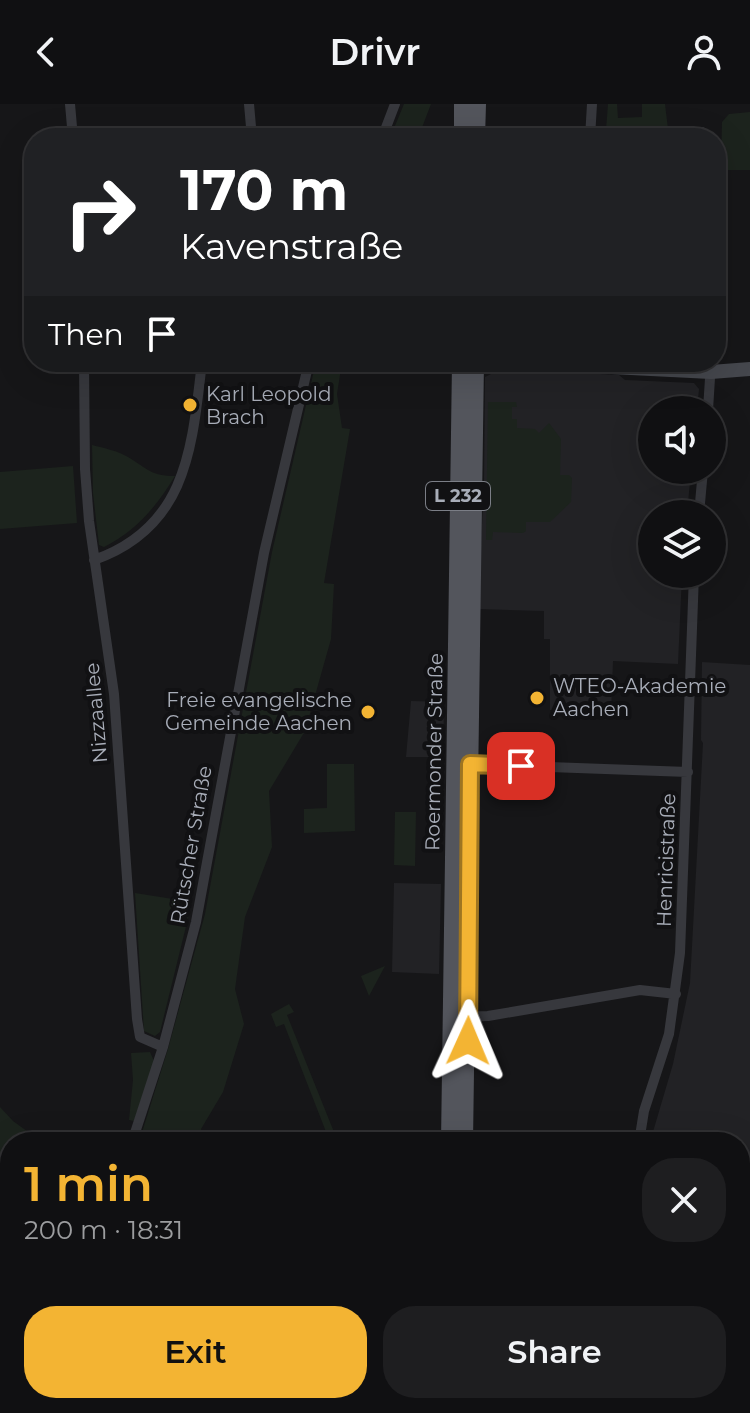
<!DOCTYPE html>
<html lang="en">
<head>
<meta charset="utf-8">
<style>
  :root { --surface:#101012; --page:#1e1e20; --text:#f1f3f6; --muted:#9c9d9f; --line:#303032; --accent:#f3b433 }
  body { margin:0; font-family:Montserrat,sans-serif; background:var(--page); color:var(--text); height:100vh; display:flex; flex-direction:column; font-size:30px; white-space:nowrap }
  * { box-sizing:border-box; margin:0 }
  p { font-size:26px; color:var(--muted) }
  .icon { flex:none; width:44px; height:44px; fill:none; stroke:currentColor; stroke-width:2; stroke-linecap:round; stroke-linejoin:round }
  .map { position:relative; flex:1; overflow:hidden }
  .panel { position:absolute; left:0px; top:1028px; width:750px; height:282px; display:flex; flex-direction:column; background:var(--surface); border-radius:32px 32px 0 0; box-shadow:0 8px 32px #0002,0 0 0 2px var(--line) }
  .panel>* { flex:none }
  .guide { position:absolute; left:24px; top:24px; width:702px; height:244px; border-radius:32px; box-shadow:0 8px 32px #0002,0 0 0 2px var(--line); background:#202124; color:#fff; overflow:hidden }
  .tools { position:absolute; left:638px; top:292px; display:grid; gap:16px }
  .tools a { display:grid; place-items:center; width:88px; height:88px; border-radius:50%; background:var(--surface); box-shadow:0 8px 32px #0002,0 0 0 2px var(--line); font-size:40px }
  .pin { position:absolute; display:grid; place-items:center; width:68px; height:68px; color:#fff; margin:-34px; border-radius:16px; box-shadow:0 4px 12px #0006 }
  .me { position:absolute; width:88px; margin:-44px; rotate:1deg; stroke-linejoin:round; filter:drop-shadow(0 0 6px #0008) }
  .turn { display:flex; align-items:center; gap:28px; height:168px; padding:0 24px; font-size:36px }
  .turn .icon { width:104px; height:104px; stroke-width:2.5 }
  .turn b { display:block; font-size:56px; line-height:68px }
  .then { display:flex; align-items:center; height:76px; padding:0 24px; background:#0003; gap:16px; font-size:30px }
  .round { display:grid; place-items:center; flex:none; width:84px; height:84px; border-radius:32px; background:var(--page) }
  .summary { display:flex; align-items:center; justify-content:space-between; height:136px; padding:0 24px }
  h1 { font-size:48px; font-weight:600; line-height:60px; color:var(--accent) }
  .action { display:flex; gap:16px; margin-top:auto; padding:16px 24px }
  .action a { flex:1; height:92px; border-radius:32px; background:var(--accent); color:#111; font-size:32px; font-weight:600; line-height:92px; text-align:center }
  .action a+a { background:var(--page); color:var(--text) }
  header { display:flex; justify-content:space-between; align-items:center; height:104px; padding:0 24px; background:var(--surface); font-size:36px; font-weight:600 }
  .map>svg:first-child { display:block }
</style>
</head>
<body>
<header><svg class="icon" aria-label="back" viewBox="0 0 24 24"><path d="M15 5l-7 7 7 7"/></svg>Drivr<svg class="icon" aria-label="person" viewBox="0 0 24 24"><circle cx="12" cy="8" r="4"/><path d="M4 21q1-7 8-7t8 7"/></svg></header>
<div class="map">
<svg width="750" height="1309" viewBox="0 0 750 1309">
  <rect width="100%" height="100%" fill="#161618"/>
  <path fill="#222225" d="M497 267H543L619 271 625 276 694 279 699 285 697 306H652V366H691L687 410H652V470H682L678 560 613 557 611 608 550 606V535H544V507L478 505 484 378 485 273Z
    M702 558 750 561V1309H633L634 1300H740V1038H650L673 960 690 879 703 639 701 636Z
    M411 597 444 598 443 653H406Z
    M394 779 441 780 439 870 392 868Z
    M436 1300H611L613 1309H433Z"/>
  <path fill="#1c231d" d="M404 0H431L418 34H390Z
    M608 0H617L618 14 642 13V0H665L668 25 606 26Z
    M750 8V66H728L721 58 722 18 729 10Z
    M316 258H342L337 290 342 324 350 325 324 479 334 480 331 535 305 627 269 687 272 743 245 813 235 885 244 920 223 988 201 1025 206 1038H139L168 945 205 810 272 448Z
    M488 298H516L517 303H512V315H517V324L535 325 539 329 549 319 561 335 560 371H569L572 374 571 398 550 418H526V427L523 429 493 428 492 436H486Z
    M92 341C104 344 118 347 128 353 148 365 151 372 175 372 156 403 137 426 104 443L99 441 93 389Z
    M73 362 77 419 0 425V368Z
    M327 660H354L355 727 304 729V705L327 704Z
    M395 708H416L415 762 394 761Z
    M135 789 192 798 160 928 155 932 144 927Z
    M385 862 369 892 361 872Z
    M289 900 294 908 287 911 338 1038H330L284 920 276 923 271 910Z
    M150 948 154 957 134 1017 129 1016 133 976 131 949Z
    M0 1003 13 1017 42 1038H10V1176L0 1190Z
    M28 1300H280L278 1309H26Z
    M320 1300H376L371 1309H316Z"/>
  <g fill="none" stroke-linecap="round" stroke-linejoin="round">
    <path stroke="#37383d" stroke-width="10" d="M70 0 73 34
      M249 0 252 34
      M590 30 702 28 709 34
      M382 34 395 0
      M590 34 592 0
      M84 258 85 365 89 417 114 590 137 915 140 933 163 943
      M708 306 711 258
      M699 410 703 366
      M94 456C188 423 192 342 202 258
      M466 660 688 668
      M461 913 488 912 640 886 676 890
      M132 1038 163 943 196 818 264 449 309 258
      M639 1038 644 1007 669 930 680 849 694 470
      M0 1280 10 1276
      M426 1309 429 1300
      M602 1309 607 1300"/>
    <path stroke="#45474d" stroke-width="14" d="M511 258 711 268 750 265
      M304 1309 308 1300"/>
    <path stroke="#53555c" stroke-width="16" d="M462 34V0
      M477 34 478 0
      M449 1038 460 258
      M465 1038 476 258
      M382 1309 387 1300
      M402 1309 406 1300"/>
  </g>
  <g fill="none" stroke-linecap="round" stroke-linejoin="round">
    <g stroke="#9e7521" stroke-width="20">
      <path id="route" d="M468 937 470 660 521 662"/>
    </g>
    <use href="#route" stroke="#f3b433" stroke-width="14"/>
  </g>
  <g fill="#f3b433" stroke="#111113" stroke-width="3">
    <circle cx="190" cy="301" r="8"/>
    <circle cx="537" cy="594" r="8"/>
    <circle cx="368" cy="608" r="8"/>
  </g>
  <g text-anchor="middle" dominant-baseline="central" stroke-width="8" stroke-linejoin="round" paint-order="stroke">
    <rect fill="#111113" stroke="#7b7e86" stroke-width="2" x="426" y="378" width="64" height="28" rx="6"/>
    <g font-size="18" font-weight="bold" fill="#a8adb8">
      <text x="458" y="392">L 232</text>
    </g>
    <g font-size="20" fill="#a8adb8" stroke="#111113" text-anchor="start">
      <text x="206" y="290">Karl Leopold<tspan x="206" dy="23">Brach</tspan></text>
      <text x="553" y="582">WTEO-Akademie<tspan x="553" dy="23">Aachen</tspan></text>
      <text x="352" y="596" text-anchor="end">Freie evangelische<tspan x="352" dy="23">Gemeinde Aachen</tspan></text>
    </g>
    <g font-size="20" fill="#a8adb8" stroke="#111113">
      <text transform="translate(96 609) rotate(-95)">Nizzaallee</text>
      <text transform="translate(434 648) rotate(-89)">Roermonder Straße</text>
      <text transform="translate(191 741) rotate(-80)">Rütscher Straße</text>
      <text transform="translate(666 756) rotate(-88)">Henricistraße</text>
    </g>
  </g>
</svg>
<div class="tools">
<a><svg class="icon" aria-label="sound" viewBox="0 0 24 24"><path d="M4 9h4l5-4v14l-5-4H4zM17 9q2 3 0 6"/></svg></a>
<a><svg class="icon" aria-label="layers" viewBox="0 0 24 24"><path d="M12 4l9 5-9 5-9-5zM3 14l9 5 9-5"/></svg></a>
</div>
<div class="pin" style="left:521px;top:662px;background:#d93025"><svg class="icon" aria-label="arrive" viewBox="0 0 24 24"><path d="M6 21V4h12l-3 4 3 4H6"/></svg></div>
<svg class="me" style="left:468px;top:937px" viewBox="-20 -20 40 40"><path d="M0-17L14 15 0 8-14 15z" fill="#f3b433" stroke="#fff" stroke-width="4"/></svg>
<div class="guide">
<div class="turn"><svg class="icon" aria-label="right" viewBox="0 0 24 24"><path d="M7 20v-9h11M14 6l5 5-5 5"/></svg><div><b>170 m</b>Kavenstraße</div></div>
<div class="then">Then<svg class="icon" aria-label="arrive" viewBox="0 0 24 24"><path d="M6 21V4h12l-3 4 3 4H6"/></svg></div>
</div>
<section class="panel">
<div class="summary"><div><h1>1 min</h1><p>200 m · 18:31</p></div><a class="round"><svg class="icon" aria-label="close" viewBox="0 0 24 24"><path d="M6 6l12 12M18 6L6 18"/></svg></a></div>
<div class="action"><a>Exit</a><a>Share</a></div>
</section>
</div>
</body>
</html>
